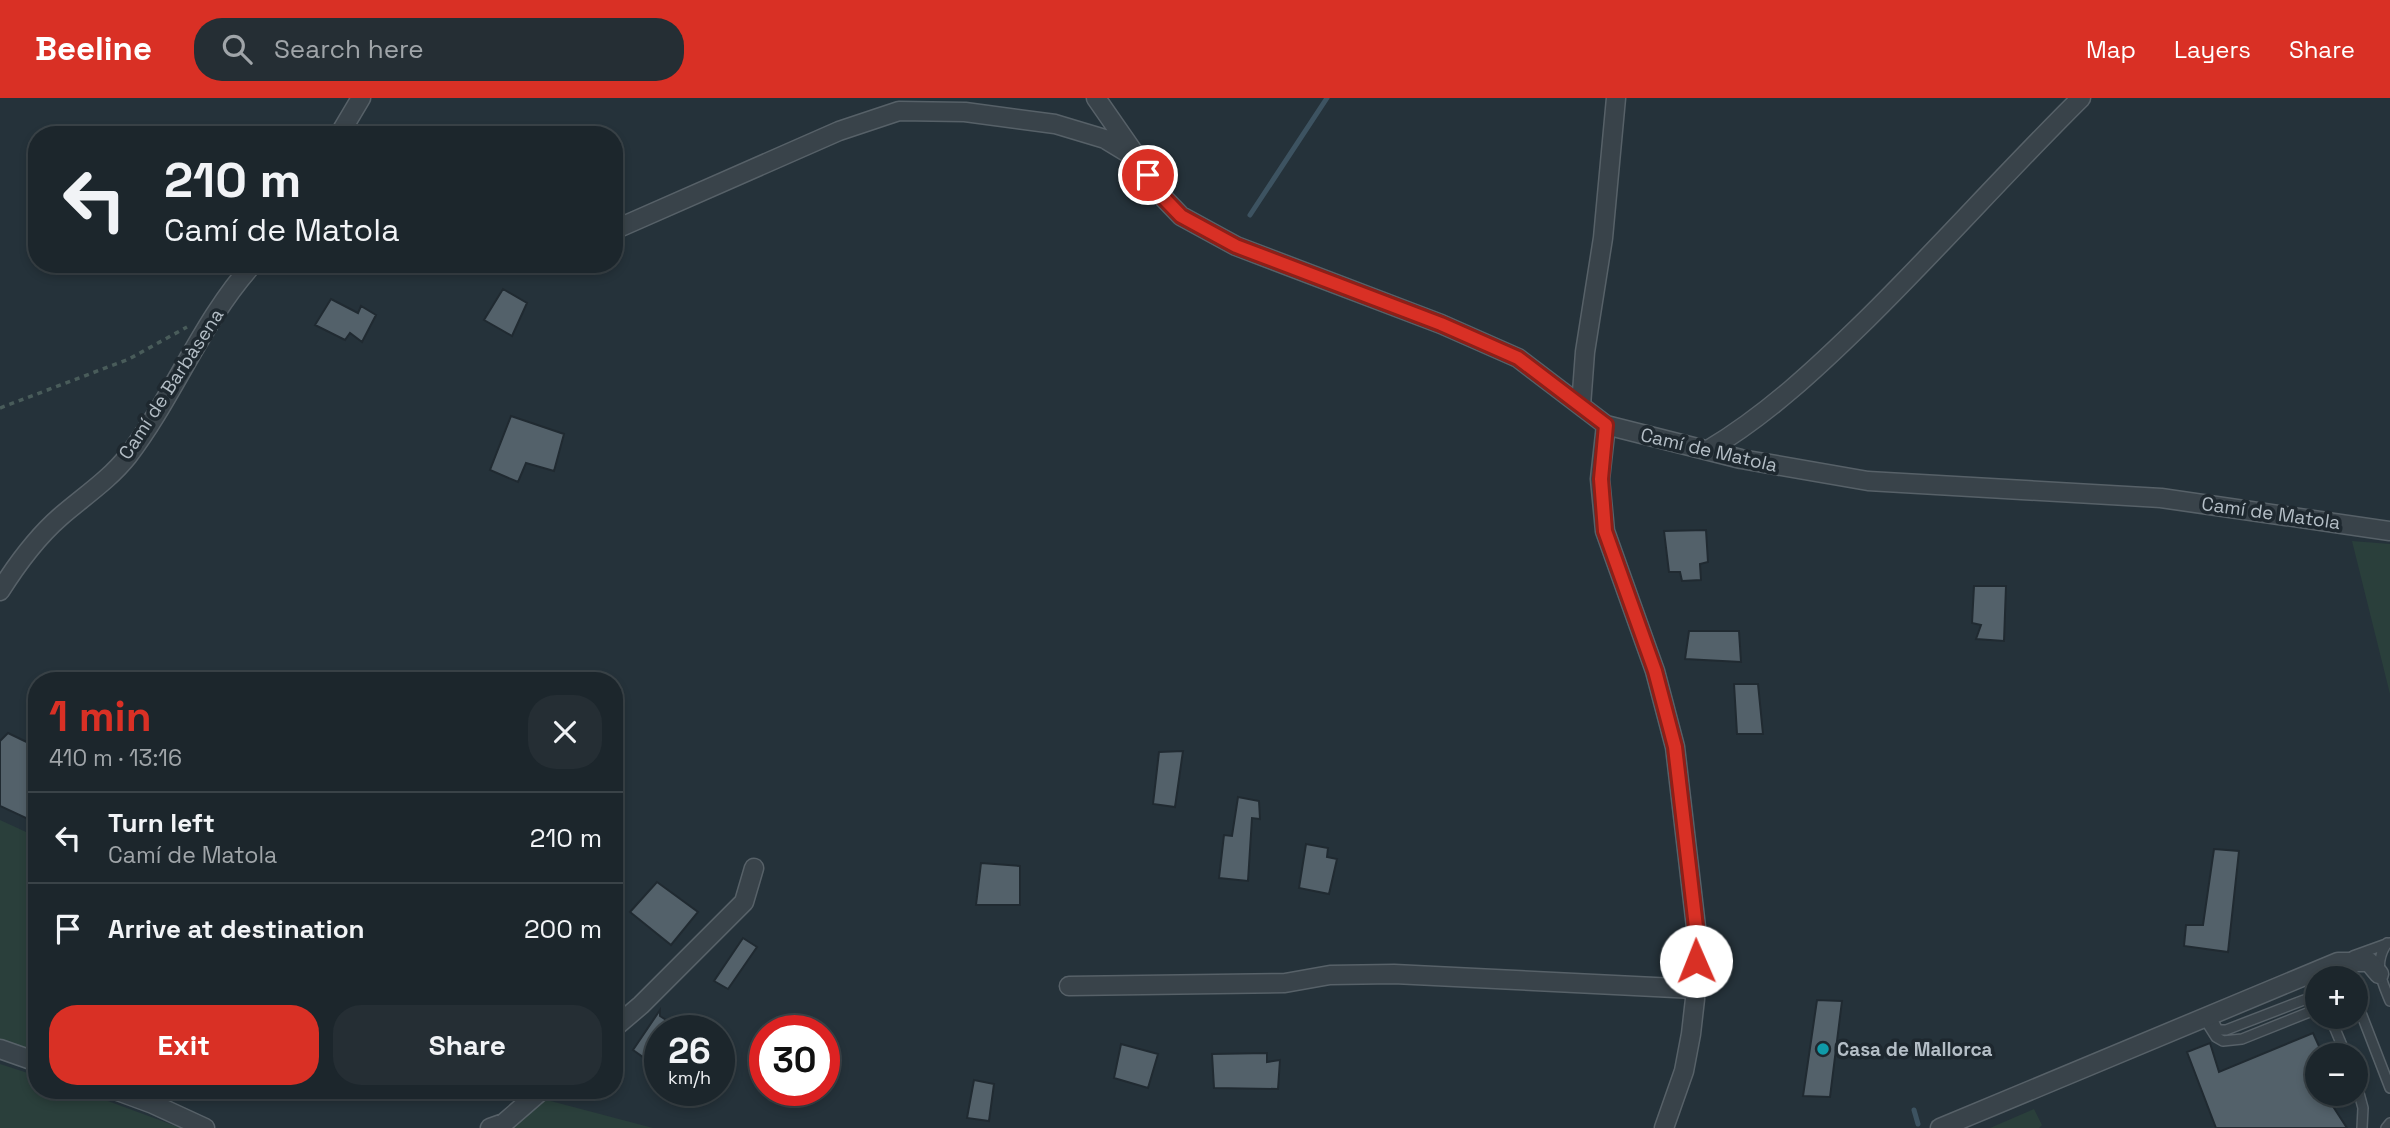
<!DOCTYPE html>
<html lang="en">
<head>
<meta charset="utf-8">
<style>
  :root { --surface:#1c262c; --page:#252e34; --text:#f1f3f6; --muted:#a0a5a9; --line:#3a4348; --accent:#d93025 }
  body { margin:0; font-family:"Space Grotesk",sans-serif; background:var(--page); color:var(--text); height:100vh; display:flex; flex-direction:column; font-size:26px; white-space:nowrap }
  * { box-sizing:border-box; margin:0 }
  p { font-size:23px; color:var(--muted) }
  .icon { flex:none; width:38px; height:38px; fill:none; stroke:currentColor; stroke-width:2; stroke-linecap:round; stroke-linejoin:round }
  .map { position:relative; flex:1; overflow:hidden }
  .sheet { position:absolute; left:28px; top:574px; width:595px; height:427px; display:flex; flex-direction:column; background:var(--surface); border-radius:28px; box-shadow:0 4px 10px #0003,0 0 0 2px var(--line) }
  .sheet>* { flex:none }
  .hud { position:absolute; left:28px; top:28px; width:595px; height:147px; border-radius:28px; box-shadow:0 4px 10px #0003,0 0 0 2px var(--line); background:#1c262c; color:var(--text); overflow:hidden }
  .controls { position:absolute; left:2305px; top:868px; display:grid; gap:14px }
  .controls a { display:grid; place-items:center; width:63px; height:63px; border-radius:50%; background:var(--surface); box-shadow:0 4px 10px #0003,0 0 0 2px var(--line); font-size:35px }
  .speed { position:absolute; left:644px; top:917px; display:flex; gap:14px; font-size:35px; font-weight:700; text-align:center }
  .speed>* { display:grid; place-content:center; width:91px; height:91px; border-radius:50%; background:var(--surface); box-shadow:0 4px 10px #0003,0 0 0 2px var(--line); line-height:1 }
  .speed small { font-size:18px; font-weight:400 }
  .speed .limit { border:10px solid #d22; background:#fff; color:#111 }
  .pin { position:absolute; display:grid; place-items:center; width:60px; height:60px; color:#fff; margin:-30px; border:4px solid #fff; border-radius:50%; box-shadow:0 2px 7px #0007 }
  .me { position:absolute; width:77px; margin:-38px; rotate:359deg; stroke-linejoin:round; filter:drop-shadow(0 0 5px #0008) }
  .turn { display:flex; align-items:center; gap:24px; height:147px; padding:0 21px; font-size:32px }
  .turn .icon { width:91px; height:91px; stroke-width:2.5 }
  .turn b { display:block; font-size:49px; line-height:60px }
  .round { display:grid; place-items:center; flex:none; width:74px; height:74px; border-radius:28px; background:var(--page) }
  .headline { display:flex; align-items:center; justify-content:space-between; height:119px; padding:0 21px }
  h1 { font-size:42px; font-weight:700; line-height:52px; color:var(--accent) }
  .button { display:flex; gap:14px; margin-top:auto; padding:14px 21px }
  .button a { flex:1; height:80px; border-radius:28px; background:var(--accent); color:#fff; font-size:28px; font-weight:700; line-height:80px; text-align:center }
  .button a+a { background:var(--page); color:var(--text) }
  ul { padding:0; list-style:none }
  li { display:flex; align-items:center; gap:21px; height:91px; padding:0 21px; border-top:2px solid var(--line) }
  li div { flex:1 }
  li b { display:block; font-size:26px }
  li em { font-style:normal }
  header { display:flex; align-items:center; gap:42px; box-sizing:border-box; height:98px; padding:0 35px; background:var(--accent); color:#fff }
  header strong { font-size:33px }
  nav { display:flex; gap:38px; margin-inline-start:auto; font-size:24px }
  .search { width:490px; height:63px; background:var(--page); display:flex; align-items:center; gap:18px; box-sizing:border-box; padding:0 24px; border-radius:28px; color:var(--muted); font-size:26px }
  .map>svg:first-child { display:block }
</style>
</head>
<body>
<header>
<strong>Beeline</strong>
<div class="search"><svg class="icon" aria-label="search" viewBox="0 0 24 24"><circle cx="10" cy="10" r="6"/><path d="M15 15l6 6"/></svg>Search here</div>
<nav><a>Map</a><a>Layers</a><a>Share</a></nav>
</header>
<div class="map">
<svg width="2390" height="1030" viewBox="0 0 2390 1030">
  <rect width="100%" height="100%" fill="#25323a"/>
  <path fill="#2a3f3b" d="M2352 443 2390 446V596Z
    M0 722 37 739V955L0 942Z
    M0 966 37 978V992H78L181 1030H0Z
    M543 1001 653 1030H497Z
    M2034 1011 2042 1027 2039 1030H1990Z"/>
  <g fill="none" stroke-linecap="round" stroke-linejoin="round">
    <path stroke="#3d5361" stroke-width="5" d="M1250 117 1327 0
      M1914 1012 1918 1026"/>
  </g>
  <path fill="#53616a" stroke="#202a31" stroke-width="2" d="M503 191 527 205 512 238 484 222Z
    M331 201 358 215 361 208 376 217 362 244 350 235 345 242 315 227Z
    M511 318 564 336 554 373 526 365 518 384 490 372Z
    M1706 432 1708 464 1700 466 1701 482 1682 483 1680 474H1669L1664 433Z
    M1974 488H2006L2004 543 1976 541 1981 527 1972 525Z
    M1689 533H1739L1741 564 1685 561Z
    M1734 586H1758L1763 636H1737Z
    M8 635 37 649V704L28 721 0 708V643Z
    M1183 653 1175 709 1153 706 1159 654Z
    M1238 699 1259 703 1260 721 1252 720 1248 783 1219 780 1224 737 1232 738Z
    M1306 746 1328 750 1327 759 1337 761 1329 796 1299 790Z
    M2214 751 2239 753 2228 854 2184 848 2186 827H2203Z
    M981 765 1020 768V807H976Z
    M657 784 698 814 671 847 630 814Z
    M743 840 757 849 728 891 714 883Z
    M1817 902 1842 903 1830 999 1803 998Z
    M660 912V918L683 933H660V956L653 966 633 952Z
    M2313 935 2323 957H2317V996H2325L2347 1030H2216L2187 954 2210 945 2219 974Z
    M1121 946 1158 956 1148 990 1114 980Z
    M1267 955V964L1280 962 1278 991 1214 990 1212 956Z
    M974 982 994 986 989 1023 967 1020Z"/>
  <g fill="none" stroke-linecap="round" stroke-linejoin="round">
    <g stroke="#576168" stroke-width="12">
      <path id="service" d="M2387 845C2373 866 2381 881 2390 903
        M2353 858 2389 845
        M2356 902 2390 990
        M2210 917 2218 932H2226L2304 902H2317
        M2330 919 2346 957
        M2204 920 2216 939 2223 943 2242 941 2317 911
        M2356 984 2363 1010 2362 1030
        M2386 1030 2390 1025"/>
    </g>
    <g stroke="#576168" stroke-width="21">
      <path id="minor" d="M1096 0 1139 62 1157 93 1181 118 1236 148 1441 226 1518 260 1606 327 1741 361 1868 383 2161 400 2390 433
        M339 37 361 0
        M614 132 839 33 899 13 965 14 1055 26 1105 41 1133 58
        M1581 308 1585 254 1603 140 1616 0
        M1606 327 1600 381 1605 433 1655 573 1675 649 1696 829 1695 901 1691 936 1684 973 1664 1030
        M1708 352C1767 317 1818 269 1867 221 1940 149 2008 72 2081 0
        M0 493C17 466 36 440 60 419 83 399 109 382 128 358 174 298 202 222 253 166
        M1069 888 1285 885 1330 877 1394 876 1695 891
        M614 930 641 907 744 804 754 770
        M0 951 37 964
        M115 992 153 1006 205 1030
        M490 1030 504 1025 542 992
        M1940 1030 2338 864H2369L2379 876"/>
    </g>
    <path stroke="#495c5a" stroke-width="3.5" stroke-dasharray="5 5" stroke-linecap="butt" d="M0 310 129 261 187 229"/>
    <use href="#service" stroke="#39434a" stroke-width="9"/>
    <use href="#minor" stroke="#39434a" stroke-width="18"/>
  </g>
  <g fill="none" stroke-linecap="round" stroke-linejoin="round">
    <g stroke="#8d1f18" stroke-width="18">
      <path id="route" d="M1148 77 1157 93 1181 118 1236 148 1441 226 1518 260 1606 327 1601 381 1605 433 1655 573 1675 649 1696 829V863"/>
    </g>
    <use href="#route" stroke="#d93025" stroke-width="12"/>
  </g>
  <circle fill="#0f9aa8" stroke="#1e282f" stroke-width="2.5" cx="1823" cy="951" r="7"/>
  <g text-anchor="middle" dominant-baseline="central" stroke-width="7" stroke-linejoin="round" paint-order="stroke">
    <g font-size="19" fill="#b4bec6" stroke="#1e282f">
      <text transform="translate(171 286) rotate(-57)">Camí de Barbàsena</text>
      <text transform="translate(1709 352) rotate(13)">Camí de Matola</text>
      <text transform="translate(2271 415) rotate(8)">Camí de Matola</text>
    </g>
    <g font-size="19" font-weight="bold" fill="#b4bec6" stroke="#1e282f" text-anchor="start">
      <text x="1837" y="951">Casa de Mallorca</text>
    </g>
  </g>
</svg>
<div class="controls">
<a>+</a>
<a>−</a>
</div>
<div class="speed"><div>26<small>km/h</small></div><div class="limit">30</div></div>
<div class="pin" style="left:1148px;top:77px;background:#d93025"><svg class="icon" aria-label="arrive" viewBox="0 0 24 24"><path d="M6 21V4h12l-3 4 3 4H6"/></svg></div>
<svg class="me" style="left:1696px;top:863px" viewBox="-20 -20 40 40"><circle r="19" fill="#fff"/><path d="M0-13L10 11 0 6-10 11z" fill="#d93025"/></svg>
<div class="hud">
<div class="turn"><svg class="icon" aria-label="left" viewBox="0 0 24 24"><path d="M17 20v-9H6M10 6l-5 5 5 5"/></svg><div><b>210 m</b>Camí de Matola</div></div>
</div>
<section class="sheet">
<div class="headline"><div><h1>1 min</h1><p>410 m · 13:16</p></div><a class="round"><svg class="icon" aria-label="close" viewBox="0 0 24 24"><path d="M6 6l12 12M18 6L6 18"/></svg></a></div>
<ul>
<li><svg class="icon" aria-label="left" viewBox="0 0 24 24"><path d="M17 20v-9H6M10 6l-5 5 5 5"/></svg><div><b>Turn left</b><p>Camí de Matola</p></div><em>210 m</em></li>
<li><svg class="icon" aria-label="arrive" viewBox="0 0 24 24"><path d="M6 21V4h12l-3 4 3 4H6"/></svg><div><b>Arrive at destination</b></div><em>200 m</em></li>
</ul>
<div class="button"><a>Exit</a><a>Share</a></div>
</section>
</div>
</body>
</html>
